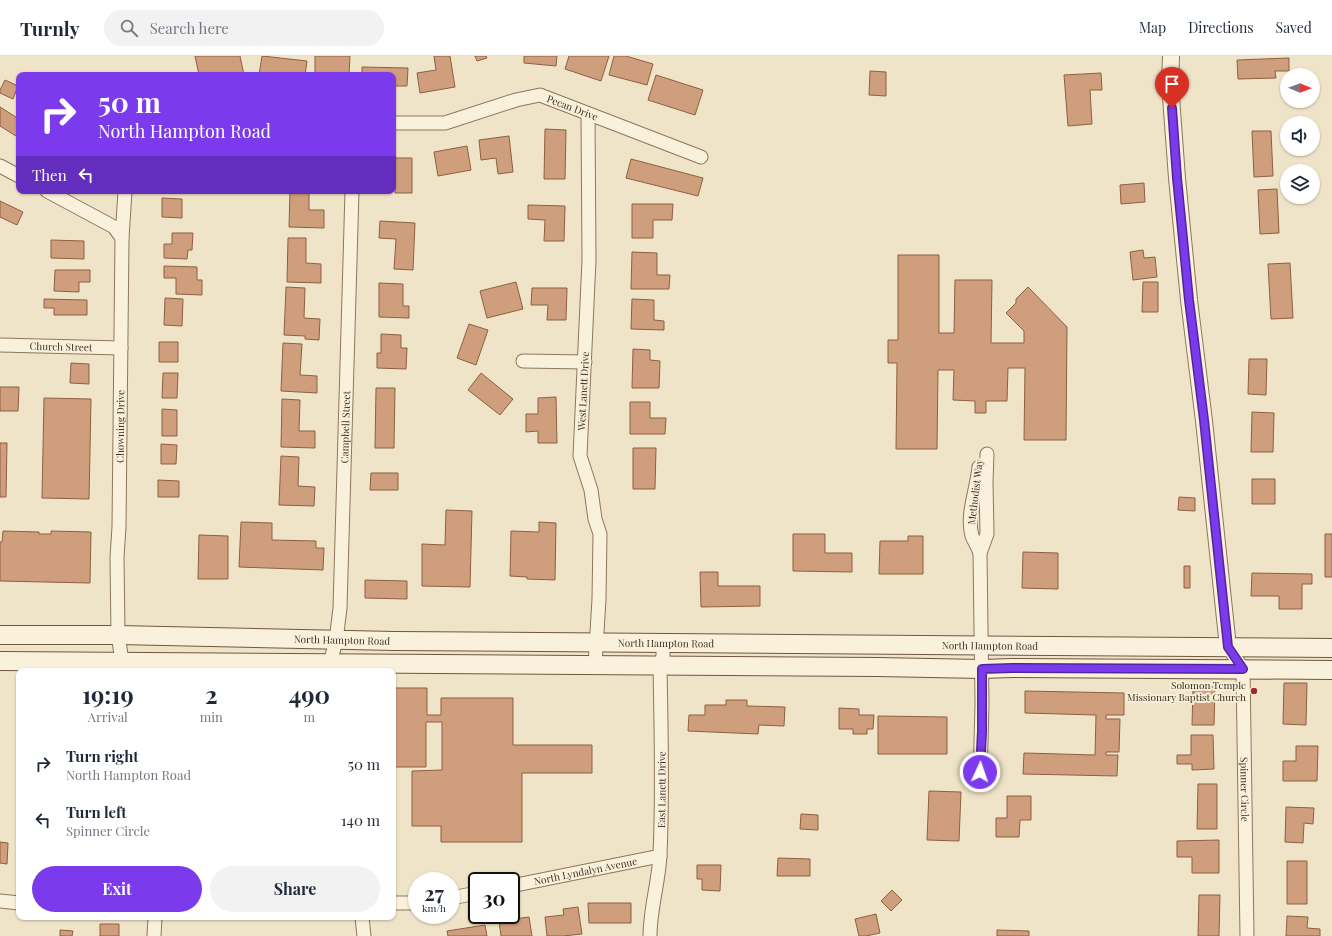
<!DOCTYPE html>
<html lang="en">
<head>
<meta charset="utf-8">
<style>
  :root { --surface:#fff; --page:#f2f2f3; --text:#1f2937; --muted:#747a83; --line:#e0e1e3; --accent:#7c3aed }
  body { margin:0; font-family:"Playfair Display",serif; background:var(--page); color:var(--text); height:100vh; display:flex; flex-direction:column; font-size:15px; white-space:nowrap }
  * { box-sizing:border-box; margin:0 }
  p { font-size:13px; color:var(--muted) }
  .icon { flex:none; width:22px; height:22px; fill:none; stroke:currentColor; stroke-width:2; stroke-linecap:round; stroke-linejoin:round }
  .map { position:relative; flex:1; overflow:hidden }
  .panel { position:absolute; left:16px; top:612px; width:380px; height:252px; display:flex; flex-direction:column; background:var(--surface); border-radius:8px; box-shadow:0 1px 3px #0004 }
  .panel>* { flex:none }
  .hud { position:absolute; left:16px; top:16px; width:380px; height:122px; border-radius:8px; box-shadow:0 1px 3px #0004; background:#7c3aed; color:#fff; overflow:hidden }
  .needle { width:26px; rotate:91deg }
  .tools { position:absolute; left:1280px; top:12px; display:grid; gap:8px }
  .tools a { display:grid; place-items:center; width:40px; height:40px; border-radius:50%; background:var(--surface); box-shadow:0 1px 3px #0004; font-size:20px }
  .speed { position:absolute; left:408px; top:816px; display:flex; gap:8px; font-size:20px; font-weight:700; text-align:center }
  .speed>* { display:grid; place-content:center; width:52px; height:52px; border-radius:50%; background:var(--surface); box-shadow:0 1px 3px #0004; line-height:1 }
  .speed small { font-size:10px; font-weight:400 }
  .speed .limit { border:2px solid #111; border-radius:6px; background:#fff; color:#111 }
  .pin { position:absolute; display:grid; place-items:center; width:34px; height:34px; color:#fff; margin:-41px -17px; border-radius:50% 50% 50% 0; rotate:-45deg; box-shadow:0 0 4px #0007 }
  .pin .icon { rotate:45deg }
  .me { position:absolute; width:44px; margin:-22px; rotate:3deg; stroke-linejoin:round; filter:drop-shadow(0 0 3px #0008) }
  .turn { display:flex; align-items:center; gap:14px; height:84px; padding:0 16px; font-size:18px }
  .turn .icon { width:52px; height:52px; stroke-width:2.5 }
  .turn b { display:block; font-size:28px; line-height:34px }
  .then { display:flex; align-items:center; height:38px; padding:0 16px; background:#0003; gap:8px; font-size:15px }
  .eta { display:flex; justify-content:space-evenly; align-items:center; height:68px; text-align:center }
  .eta b { font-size:24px; font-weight:700; line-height:28px }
  .primary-button { display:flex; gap:8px; margin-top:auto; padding:8px 16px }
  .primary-button a { flex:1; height:46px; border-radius:24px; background:var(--accent); color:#fff; font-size:16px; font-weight:700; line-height:46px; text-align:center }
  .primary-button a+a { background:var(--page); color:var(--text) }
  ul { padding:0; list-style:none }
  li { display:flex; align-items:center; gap:12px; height:56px; padding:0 16px }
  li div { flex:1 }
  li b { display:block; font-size:15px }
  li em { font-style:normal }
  header { display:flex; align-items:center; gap:24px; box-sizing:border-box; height:56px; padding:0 20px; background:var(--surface); border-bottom:1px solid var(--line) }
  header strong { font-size:19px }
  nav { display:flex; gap:22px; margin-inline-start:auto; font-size:14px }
  .search { width:280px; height:36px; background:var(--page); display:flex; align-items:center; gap:10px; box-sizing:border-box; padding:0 14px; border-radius:22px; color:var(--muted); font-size:15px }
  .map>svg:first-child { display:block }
</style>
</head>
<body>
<header>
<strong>Turnly</strong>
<div class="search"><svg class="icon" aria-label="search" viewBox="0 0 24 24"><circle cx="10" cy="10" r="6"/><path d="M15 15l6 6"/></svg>Search here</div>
<nav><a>Map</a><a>Directions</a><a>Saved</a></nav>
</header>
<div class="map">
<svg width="1332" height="880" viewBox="0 0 1332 880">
  <rect width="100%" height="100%" fill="#f0e4c8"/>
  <path fill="#cf9f7d" stroke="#8d5f41" d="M195 0H240L244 19H199Z
    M262 0 307 5 305 19H259Z
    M315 0H350L349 19H315Z
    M434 0H450L455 31 420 37 417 17 436 14Z
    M475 0H486L487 2 477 5Z
    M524 0H557L556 10 524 7Z
    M569 0H609L601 25 565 13Z
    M614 0H626L653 8 647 29 609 19Z
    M1289 2V15H1275L1276 22 1238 23 1237 4Z
    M362 11 408 12 407 30H393V19H362Z
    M870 15 886 16V40L869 39Z
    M1101 17 1102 34H1090L1092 68 1068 70 1064 19Z
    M656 19 703 34 695 59 648 44Z
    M5 24 18 30 13 43 0 37V34Z
    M0 51 19 63V75L16 80 0 70Z
    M545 73 566 74 565 123H544Z
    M1252 75H1271L1273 120 1254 121Z
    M509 80 513 116 498 118 496 102 481 104 479 84Z
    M467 90 471 114 438 120 434 96Z
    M393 102H412V137H395V123H393Z
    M631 103 703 122 698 140 626 122Z
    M1144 127 1145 146 1121 148 1120 129Z
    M1277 133 1279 177 1260 178 1258 134Z
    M290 135H309V154H324V172L289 171Z
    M162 142 182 143V162L162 161Z
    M0 145 23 156 17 169 0 161Z
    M632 148H673L672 164H653V182H632Z
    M528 149 565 150 564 185H544L545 164 528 163Z
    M380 165 415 167 413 214 394 213 396 183 379 182Z
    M172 177H193L192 194H188L187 203 164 202V188H172Z
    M288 182H306V207L321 208V227L287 226Z
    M51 184 84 185V203L51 202Z
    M1143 194 1144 202 1155 201 1157 221 1133 224 1130 196Z
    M632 196 657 197V219H670L669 233H631Z
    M898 199H939V277H954L955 224H992L991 287H1024V275L1006 257 1016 247V243L1028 231 1067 271 1066 384H1024L1025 312H1008L1007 345H986V357H975V345L953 344 954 314H938L937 393H896L897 307H888V284H898Z
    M1290 207 1293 262 1271 263 1268 208Z
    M164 210 197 211V224H202V239L176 238V222H164Z
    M55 214H90V226H79V236L54 235Z
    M516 226 523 253 487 262 480 235Z
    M1143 226H1158V256H1142Z
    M379 227 403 228V250H409V262L379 261Z
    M286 231 305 232 304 262 320 263 319 284 305 283V280L284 279Z
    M532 232H567L566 264H547L548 249H531Z
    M165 242 183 243 182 270 164 269Z
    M44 243 87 244V259H54V252H44Z
    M632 243 654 244V264L664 265V274L631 273Z
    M469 268 488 274 476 309 457 302Z
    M381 278 401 279V292H407L406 313 377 312V297H381Z
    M159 286H178V306H159Z
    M283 287 302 288 300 319 317 320V337L281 335Z
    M633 293 650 294V304L660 305 659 332H632Z
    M1249 303H1267L1266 339 1248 338Z
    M71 307 89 308V328L70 327Z
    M163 317H178L177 342H162Z
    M481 317 513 343 500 359 468 334Z
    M0 331H19L18 355H0Z
    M376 332H395L394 392H375Z
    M556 341 557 387H538V375L526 376V358H538V342Z
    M44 342 91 343 89 443 42 442Z
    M282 343 300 344 299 375H315V392L281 391Z
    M630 346H650V362H666L665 378H630Z
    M162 353 177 354V380H162Z
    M1252 356 1274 357 1273 396H1251Z
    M0 387H7L6 441H0Z
    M161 388 177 389 176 408H161Z
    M633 392H656L655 433H633Z
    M281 400 299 401 298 430 315 431 314 450 279 449Z
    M371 417H398V434H370Z
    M1252 423H1275V448H1252Z
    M158 424 179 425V441H158Z
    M1179 441 1195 442V455L1178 454Z
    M446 454 472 455 470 531 422 530V488L445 489Z
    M241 466 272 467V484L316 485V492H324L323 514 239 511Z
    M539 466 556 467 555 524 527 523V521L510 520 511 475 539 476Z
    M3 475 39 476V478H51V475L91 476 90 527 0 525V486H2Z
    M793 478H825V497H852V516L793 515Z
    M1325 478H1332V521H1325Z
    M199 479 228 480V523H198Z
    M908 480H923V518H879L880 485H908Z
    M1023 496 1058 497V533L1022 532Z
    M1184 510H1190V532H1184Z
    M700 516H718V530H760V550L701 551Z
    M1252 517 1312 518V528H1302V553H1279V540H1251Z
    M365 524 407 525V543L365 542Z
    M1284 627H1307L1306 669 1283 668Z
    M1193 631H1215L1214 669H1192Z
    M393 632H427V659H441V642H513V689H592V717H522V786H441V770H412V715L442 714V666H426V711H393Z
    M1025 635 1124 637V659H1106V663H1120L1119 696H1106V699H1118L1117 720 1023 718 1024 697 1095 699 1096 659 1025 657Z
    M726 644H747V650L785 651 784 670 759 669 758 678 688 675 689 659H705V649H726Z
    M839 652 859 653V659H874L873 673H867V678H853V673H839Z
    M878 660 947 661V698H878Z
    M1191 679H1213L1214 713 1192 714V708H1177V699H1191Z
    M1296 690H1318L1317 725H1283V705H1296Z
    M1198 728H1217V773H1197Z
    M929 735 961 736 959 785 927 784Z
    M1007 740H1031V764H1020L1019 781H996V762H1007Z
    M1286 751 1314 752 1313 768 1304 767 1303 787 1285 786Z
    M801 758 818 759V774L800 773Z
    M1219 784V817H1192V801H1177V785Z
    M0 786 8 787 7 808 0 807Z
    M778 802 810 803V820H777Z
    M1287 805H1307V848H1287Z
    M697 809H721L720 835 702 834V823H697Z
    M892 834 902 844 891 855 881 845Z
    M1199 839H1220L1219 880H1198Z
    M588 847H631V867H589Z
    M578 851 582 878 563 880H547L545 861 564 859 563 853Z
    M876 858 880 877 866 880H859L855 863Z
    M1287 860 1308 861 1307 872 1320 873V880H1286Z
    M529 861 532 880H501L499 865Z
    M100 868H119V880H100Z
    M485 869 487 880H448L447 875Z
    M60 874 73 875 72 880H60Z
    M997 874 1029 875V880H997Z"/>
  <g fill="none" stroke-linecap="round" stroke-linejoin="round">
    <g stroke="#8d765c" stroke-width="15">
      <g id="minor">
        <path d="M588 58 589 204 580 400 591 434 595 463 600 478 599 543 595 609"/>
        <path id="s1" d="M393 67H445L516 44 540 39 701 101"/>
        <path d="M0 110 19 120"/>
        <path d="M47 135 114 171 122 182"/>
        <path id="s2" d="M0 289 121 292"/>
        <path d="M523 305 585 306"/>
        <path d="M979 411C977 433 966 459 972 480 974 485 978 491 980 497"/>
        <path id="s3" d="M1228 591 1243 613 1247 880"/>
        <path id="s4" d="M122 605 118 579 117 501 119 471 122 182 125 135"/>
        <path id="s5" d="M330 607 336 585 340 552 352 135"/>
        <path d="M980 722 982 648 980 497 987 478 986 426 987 398"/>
        <path id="s6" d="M511 830 660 800"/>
        <path d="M451 842 477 837"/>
        <path d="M0 845 19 847"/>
        <path d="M393 847H417"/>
        <path d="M362 861 364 880"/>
        <path d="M154 880 155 861"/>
        <path id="s7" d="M650 880C650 852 659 826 660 798 663 735 661 672 660 609L663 600V587"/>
      </g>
    </g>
    <g stroke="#8d765c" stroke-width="18">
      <path id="tertiary" d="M1171 0 1170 28 1177 122 1189 244 1204 365 1228 591"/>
    </g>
    <g stroke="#6f573f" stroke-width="20">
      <g id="secondary">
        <path id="s8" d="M0 579H118L395 585 1332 592"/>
        <path d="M0 605 878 611 982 613 1012 612 1332 614"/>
      </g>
    </g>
    <use href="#minor" stroke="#faf1dc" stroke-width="13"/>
    <use href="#tertiary" stroke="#faf1dc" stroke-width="16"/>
    <use href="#secondary" stroke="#faf1dc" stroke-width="18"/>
  </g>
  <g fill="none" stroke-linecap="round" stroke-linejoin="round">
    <g stroke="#51269a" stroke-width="10">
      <path id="route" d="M980 716 982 675V613L1012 612 1243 613 1228 591 1204 364 1189 244 1177 122 1172 52"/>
    </g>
    <use href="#route" stroke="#7c3aed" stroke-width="7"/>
  </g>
  <circle fill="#9e2a2b" stroke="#f7eed8" stroke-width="1.5" cx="1254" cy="635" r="4"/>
  <g text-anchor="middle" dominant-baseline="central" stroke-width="4" stroke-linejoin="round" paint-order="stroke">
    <g font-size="10" fill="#3d2e20" stroke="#f7eed8">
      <text stroke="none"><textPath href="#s1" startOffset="186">Pecan Drive</textPath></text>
      <text stroke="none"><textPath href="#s2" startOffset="61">Church Street</textPath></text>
      <text transform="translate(583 335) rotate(-87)">West Lanett Drive</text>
      <text stroke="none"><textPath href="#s4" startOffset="235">Chowning Drive</textPath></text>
      <text stroke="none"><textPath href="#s5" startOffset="237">Campbell Street</textPath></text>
      <text transform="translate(975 436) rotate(-83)">Methodist Way</text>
      <text stroke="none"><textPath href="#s8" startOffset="342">North Hampton Road</textPath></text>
      <text stroke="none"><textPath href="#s8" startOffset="666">North Hampton Road</textPath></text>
      <text stroke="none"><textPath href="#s8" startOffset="990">North Hampton Road</textPath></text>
      <text stroke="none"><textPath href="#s3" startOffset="147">Spinner Circle</textPath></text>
      <text stroke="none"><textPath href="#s7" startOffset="147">East Lanett Drive</textPath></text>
      <text stroke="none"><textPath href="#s6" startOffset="76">North Lyndalyn Avenue</textPath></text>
    </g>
    <g font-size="10" fill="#3d2e20" stroke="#f7eed8" text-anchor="end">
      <text x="1246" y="629">Solomon Temple<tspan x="1246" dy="12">Missionary Baptist Church</tspan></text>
    </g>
  </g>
</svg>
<div class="tools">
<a><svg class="needle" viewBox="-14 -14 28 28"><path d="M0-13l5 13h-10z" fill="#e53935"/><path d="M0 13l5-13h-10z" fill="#747a83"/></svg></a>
<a><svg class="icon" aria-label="sound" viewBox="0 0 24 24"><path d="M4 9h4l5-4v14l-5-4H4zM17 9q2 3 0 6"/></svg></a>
<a><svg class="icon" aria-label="layers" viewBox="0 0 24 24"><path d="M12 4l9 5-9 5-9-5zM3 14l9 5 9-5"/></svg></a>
</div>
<div class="speed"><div>27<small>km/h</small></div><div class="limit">30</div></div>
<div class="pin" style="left:1172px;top:52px;background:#d93025"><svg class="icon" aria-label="arrive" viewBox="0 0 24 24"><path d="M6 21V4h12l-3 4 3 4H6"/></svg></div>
<svg class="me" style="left:980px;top:716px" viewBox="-20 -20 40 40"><circle r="17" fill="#7c3aed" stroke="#fff" stroke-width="3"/><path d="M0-11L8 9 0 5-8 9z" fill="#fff"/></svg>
<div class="hud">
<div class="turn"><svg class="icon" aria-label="right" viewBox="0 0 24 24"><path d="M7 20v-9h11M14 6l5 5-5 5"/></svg><div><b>50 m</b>North Hampton Road</div></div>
<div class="then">Then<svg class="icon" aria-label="left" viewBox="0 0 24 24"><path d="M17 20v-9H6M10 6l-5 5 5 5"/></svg></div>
</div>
<section class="panel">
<div class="eta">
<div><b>19:19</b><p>Arrival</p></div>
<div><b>2</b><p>min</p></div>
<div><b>490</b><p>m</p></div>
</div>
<ul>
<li><svg class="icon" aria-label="right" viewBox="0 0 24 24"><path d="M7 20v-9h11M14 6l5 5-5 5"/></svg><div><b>Turn right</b><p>North Hampton Road</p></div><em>50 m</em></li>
<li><svg class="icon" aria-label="left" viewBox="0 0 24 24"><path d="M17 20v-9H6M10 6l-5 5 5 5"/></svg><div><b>Turn left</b><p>Spinner Circle</p></div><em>140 m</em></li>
</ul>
<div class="primary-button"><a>Exit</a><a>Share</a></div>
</section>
</div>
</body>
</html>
